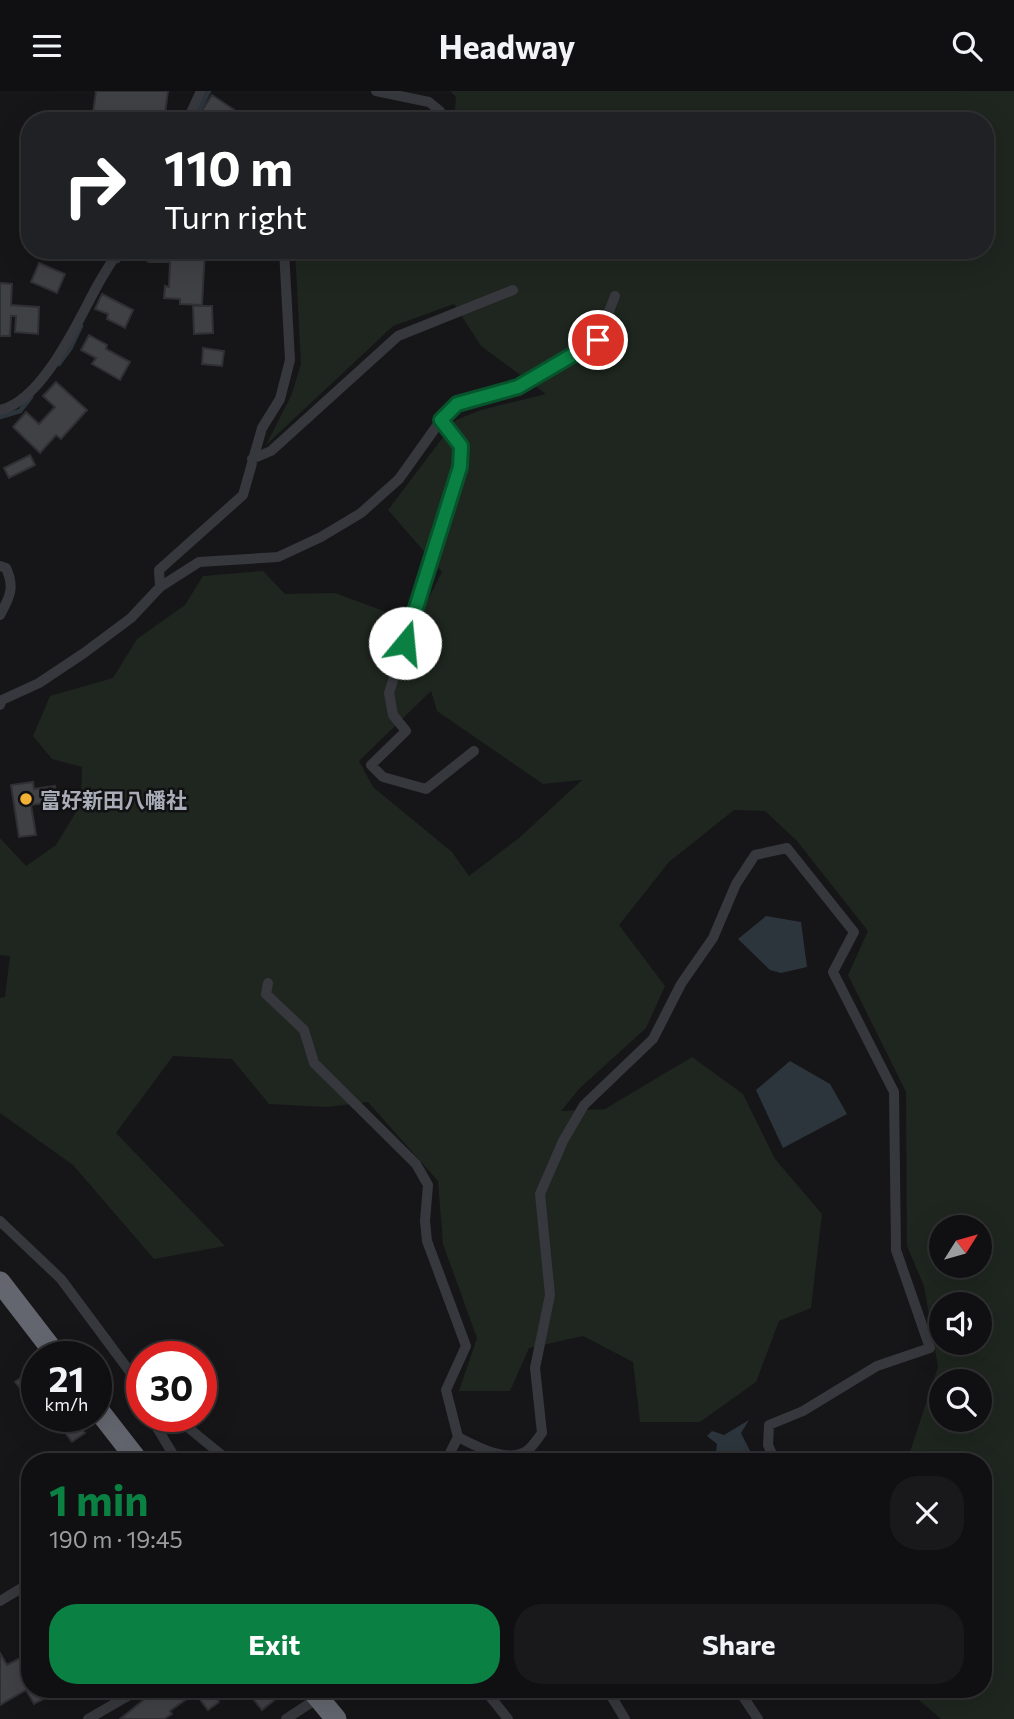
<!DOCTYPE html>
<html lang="en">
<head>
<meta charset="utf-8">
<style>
  :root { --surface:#101012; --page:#19191b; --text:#f1f3f6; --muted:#9c9d9f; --line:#303032; --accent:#0b8043 }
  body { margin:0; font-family:Commissioner,"Noto Sans JP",sans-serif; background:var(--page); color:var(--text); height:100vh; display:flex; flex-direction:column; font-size:26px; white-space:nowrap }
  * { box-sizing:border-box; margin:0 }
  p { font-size:23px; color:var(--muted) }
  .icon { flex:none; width:38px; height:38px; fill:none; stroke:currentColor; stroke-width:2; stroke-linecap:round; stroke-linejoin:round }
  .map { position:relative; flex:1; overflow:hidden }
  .details { position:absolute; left:21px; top:1362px; width:971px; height:245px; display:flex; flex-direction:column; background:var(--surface); border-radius:28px; box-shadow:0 7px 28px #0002,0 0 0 2px var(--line) }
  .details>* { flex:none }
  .banner { position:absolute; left:21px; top:21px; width:973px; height:147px; border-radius:28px; box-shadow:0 7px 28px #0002,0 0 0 2px var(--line); background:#202124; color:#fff; overflow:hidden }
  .needle { width:46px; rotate:53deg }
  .buttons { position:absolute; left:929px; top:1124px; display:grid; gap:14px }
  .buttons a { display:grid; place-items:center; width:63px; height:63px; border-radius:50%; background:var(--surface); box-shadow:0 7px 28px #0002,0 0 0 2px var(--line); font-size:35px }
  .speed { position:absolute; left:21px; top:1250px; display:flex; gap:14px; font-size:35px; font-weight:700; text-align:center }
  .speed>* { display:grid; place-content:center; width:91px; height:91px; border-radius:50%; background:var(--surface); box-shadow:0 7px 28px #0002,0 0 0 2px var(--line); line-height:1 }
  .speed small { font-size:18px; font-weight:400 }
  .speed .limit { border:10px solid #d22; background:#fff; color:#111 }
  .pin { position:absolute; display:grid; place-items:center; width:60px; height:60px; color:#fff; margin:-30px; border:4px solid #fff; border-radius:50%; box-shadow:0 2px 7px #0007 }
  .me { position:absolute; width:77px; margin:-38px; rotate:17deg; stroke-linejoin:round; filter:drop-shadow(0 0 5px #0008) }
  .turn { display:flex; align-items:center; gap:24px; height:147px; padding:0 28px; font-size:32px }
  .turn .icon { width:91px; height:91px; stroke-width:2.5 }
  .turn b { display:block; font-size:49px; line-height:60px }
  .round { display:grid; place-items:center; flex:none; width:74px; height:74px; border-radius:28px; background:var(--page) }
  .overview { display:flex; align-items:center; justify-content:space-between; height:119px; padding:0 28px }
  h1 { font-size:42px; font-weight:700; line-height:52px; color:var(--accent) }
  .action { display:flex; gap:14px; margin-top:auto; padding:14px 28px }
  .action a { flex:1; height:80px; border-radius:28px; background:var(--accent); color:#fff; font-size:28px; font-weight:700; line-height:80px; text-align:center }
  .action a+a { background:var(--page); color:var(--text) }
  header { display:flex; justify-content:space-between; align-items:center; height:91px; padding:0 28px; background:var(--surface); font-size:32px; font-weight:700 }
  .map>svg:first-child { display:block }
</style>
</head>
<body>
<header><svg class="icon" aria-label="menu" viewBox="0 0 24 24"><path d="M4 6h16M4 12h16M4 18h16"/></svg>Headway<svg class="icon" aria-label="search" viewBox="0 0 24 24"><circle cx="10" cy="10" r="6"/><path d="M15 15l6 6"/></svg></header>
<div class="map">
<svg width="1014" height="1628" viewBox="0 0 1014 1628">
  <rect width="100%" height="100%" fill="#161618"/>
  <path fill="#1e261f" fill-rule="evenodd" d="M450 0H1014V1628H941L906 1598H984V1370H907L938 1276 924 1195 907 1155 906 1001 848 884 868 840 797 750 765 720 734 719 669 771 619 834 665 895 646 937 580 997 561 1020 605 1018 692 966 743 1003 775 1068 822 1123 811 1217 779 1230 756 1291 700 1331H640L633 1271 583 1245 529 1257 510 1300H459L477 1247 443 1153 438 1090 368 1011 327 1016 269 1013 232 968 173 965 116 1042 225 1155 154 1168 73 1074 0 1022V907L5 906 10 865 0 864V747L26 775 56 754 81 713 82 676 52 668 33 645 50 605 113 587 137 548 185 514 203 485 263 480 285 503 335 502 416 532 442 481 388 419 456 329 481 319 546 303 481 255 454 213 393 235 266 354 291 305 301 273 295 159H985V30H454L456 6ZM431 600 437 620 543 693 582 689 519 747 469 785 452 761 373 696 359 670ZM942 1136H980V1174H942ZM942 1213H980V1251H942ZM942 1290H980V1328H942Z"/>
  <path fill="#2c353c" d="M766 825 801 831 807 876 781 882 770 879 738 848Z
    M790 970 830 993 847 1023 783 1057 756 999Z
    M749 1329 741 1342 755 1370H715L717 1353 707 1345 712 1340 724 1344Z"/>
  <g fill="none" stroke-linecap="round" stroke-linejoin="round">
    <path stroke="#2c353c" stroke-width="4.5" d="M194 30 209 0
      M118 170 125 159
      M59 273 70 258 81 235
      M0 326 20 320 31 306"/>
  </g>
  <path fill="#404145" stroke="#303034" stroke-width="2" d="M96 0H168L164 30H144L145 25 117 21 116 30H92Z
    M212 4 251 30H204L198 26Z
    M127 159H205L202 214 180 213V208L164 207 165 195 169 196 170 171H149Z
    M39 172 65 183 57 202 31 191Z
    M0 192 12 193 11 214 39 216 38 243 15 241 16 225H11L10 245H0Z
    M102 203 133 219 125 237 107 228 108 223 95 218Z
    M193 215H212L213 242 194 243Z
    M89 244 107 254 106 258 130 271 120 289 92 273 96 267 81 259Z
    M203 257 224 260 222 275 202 273Z
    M56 291 87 319 61 348 56 344 40 362 13 336 26 321 39 333 55 316 43 305Z
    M30 364 35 374 9 387 4 377Z
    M33 691 34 698 55 695 57 710 31 714 36 744 19 746 11 694Z
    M37 1276V1317L15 1291Z
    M66 1325H72L85 1342 72 1351 57 1331Z
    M0 1562 7 1574 24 1565 30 1575 28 1598H43L47 1606 34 1613 26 1599 0 1614Z
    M157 1598H210L219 1611 208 1619 195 1602 170 1620 172 1623 164 1628H120Z
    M258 1598H288L262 1619 250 1604Z"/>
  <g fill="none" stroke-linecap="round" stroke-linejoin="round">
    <path stroke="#37383d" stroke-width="10" d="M376 0 429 11 440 20 439 30
      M187 30 201 0
      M0 319C42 310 77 232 96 197 103 184 111 172 119 159
      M441 329 461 355 460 376 389 602 393 624 406 640 371 674 383 686 426 698 474 660
      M252 368 271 360 398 245 513 199
      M0 475 6 477C15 496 10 506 0 524
      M160 496 159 479 243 404 262 337 280 308 290 269 284 159
      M0 614 2 609 39 592 84 562 131 527 160 496 199 471 278 466 321 446 361 422 399 388 441 329 458 313 518 296 598 249 615 205
      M268 892 266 903 304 939 314 972 416 1073 428 1094 425 1130 427 1150 466 1255 446 1299 458 1346 446 1370
      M0 1130 61 1188 142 1297
      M150 1325 177 1370
      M174 1325 229 1370
      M458 1346C476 1355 509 1374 528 1359 533 1355 538 1347 542 1342L535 1277 550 1204 540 1103 563 1050 584 1014 653 948 681 893 713 847 736 793 755 764 787 757 854 841 833 881 894 1001 896 1159 930 1257 877 1275 803 1320 769 1334 768 1354 775 1370
      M0 1510 30 1492
      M484 1598 508 1628
      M607 1598 625 1628
      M738 1598 758 1628
      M88 1628 140 1598
      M286 1628 318 1607"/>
    <path stroke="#63666e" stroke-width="21" d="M0 1191 57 1265
      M96 1316 138 1370
      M311 1598 336 1628"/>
  </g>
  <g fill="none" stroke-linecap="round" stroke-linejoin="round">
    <g stroke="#07532c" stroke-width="18">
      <path id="route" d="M405 552 460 376 461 355 441 329 457 313 518 296 598 249"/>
    </g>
    <use href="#route" stroke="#0b8043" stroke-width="12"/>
  </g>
  <circle fill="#f2b134" stroke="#111113" stroke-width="2.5" cx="26" cy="708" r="7"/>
  <g text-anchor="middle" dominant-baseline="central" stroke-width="5" stroke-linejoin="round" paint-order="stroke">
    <g font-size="21" font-weight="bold" fill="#a8adb8" stroke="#111113" text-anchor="start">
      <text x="40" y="708">富好新田八幡社</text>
    </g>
  </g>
</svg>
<div class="buttons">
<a><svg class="needle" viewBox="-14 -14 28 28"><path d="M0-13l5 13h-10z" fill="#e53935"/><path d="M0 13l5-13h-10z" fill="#9c9d9f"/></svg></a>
<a><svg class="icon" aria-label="sound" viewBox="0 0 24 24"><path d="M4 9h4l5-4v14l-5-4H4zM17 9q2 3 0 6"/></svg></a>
<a><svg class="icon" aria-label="search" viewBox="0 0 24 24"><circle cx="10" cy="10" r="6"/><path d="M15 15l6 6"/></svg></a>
</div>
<div class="speed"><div>21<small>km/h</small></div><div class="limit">30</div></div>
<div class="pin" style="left:598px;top:249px;background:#d93025"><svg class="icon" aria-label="arrive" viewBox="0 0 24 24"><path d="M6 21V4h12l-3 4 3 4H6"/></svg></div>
<svg class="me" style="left:405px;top:552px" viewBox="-20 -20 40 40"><circle r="19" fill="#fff"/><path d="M0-13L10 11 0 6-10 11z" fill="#0b8043"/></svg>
<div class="banner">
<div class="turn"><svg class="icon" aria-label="right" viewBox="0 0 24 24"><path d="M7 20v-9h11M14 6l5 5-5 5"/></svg><div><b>110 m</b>Turn right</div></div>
</div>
<section class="details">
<div class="overview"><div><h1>1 min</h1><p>190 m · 19:45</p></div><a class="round"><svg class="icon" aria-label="close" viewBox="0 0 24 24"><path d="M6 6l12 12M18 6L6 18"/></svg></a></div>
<div class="action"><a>Exit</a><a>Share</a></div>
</section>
</div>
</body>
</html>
